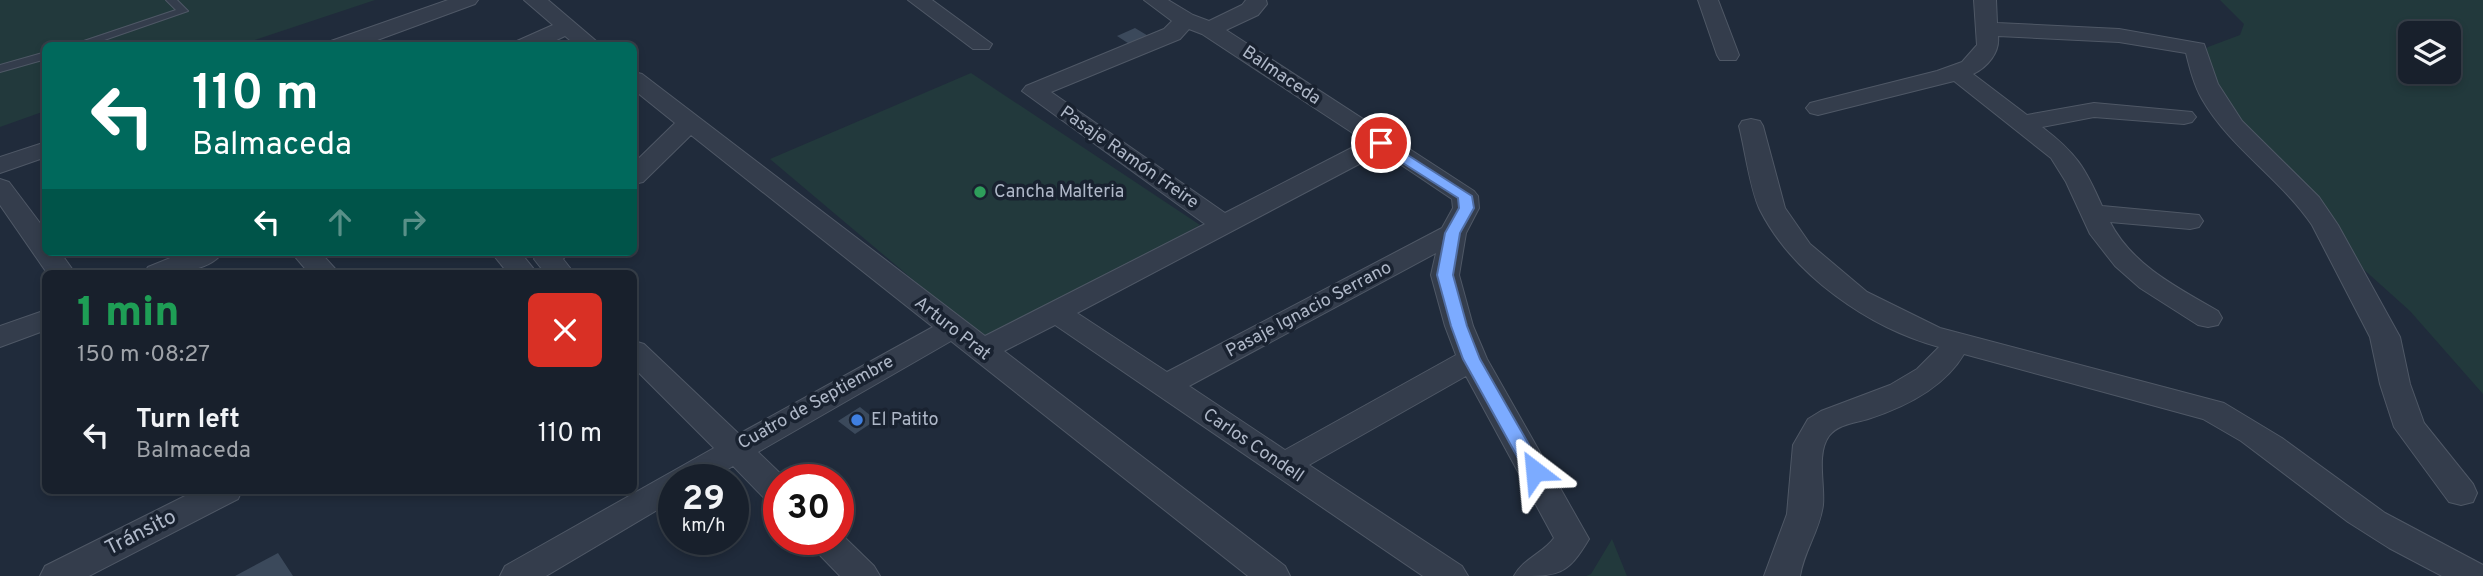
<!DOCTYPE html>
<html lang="en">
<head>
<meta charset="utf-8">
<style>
  :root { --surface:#18202c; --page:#252d38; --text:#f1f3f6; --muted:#9fa3a9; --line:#363e48 }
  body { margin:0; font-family:Overpass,sans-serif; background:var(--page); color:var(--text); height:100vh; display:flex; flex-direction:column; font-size:26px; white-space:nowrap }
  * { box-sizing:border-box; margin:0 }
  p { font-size:23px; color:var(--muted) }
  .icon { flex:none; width:38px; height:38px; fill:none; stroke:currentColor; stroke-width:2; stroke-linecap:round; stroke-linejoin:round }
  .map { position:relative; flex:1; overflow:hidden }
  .panel { position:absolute; left:42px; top:270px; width:595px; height:224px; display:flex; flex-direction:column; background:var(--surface); border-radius:10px; box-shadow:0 4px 10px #0003,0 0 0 2px var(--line) }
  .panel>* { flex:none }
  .top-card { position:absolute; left:42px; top:42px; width:595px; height:214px; border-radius:10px; box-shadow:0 4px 10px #0003,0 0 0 2px var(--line); background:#00695c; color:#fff; overflow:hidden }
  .controls { position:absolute; left:2398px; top:21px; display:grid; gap:14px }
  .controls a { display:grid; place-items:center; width:63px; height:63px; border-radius:10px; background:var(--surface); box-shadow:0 4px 10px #0003,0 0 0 2px var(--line); font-size:35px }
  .speed { position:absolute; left:658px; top:464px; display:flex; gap:14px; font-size:35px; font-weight:700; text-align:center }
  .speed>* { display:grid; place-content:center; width:91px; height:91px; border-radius:50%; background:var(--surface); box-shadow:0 4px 10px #0003,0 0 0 2px var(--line); line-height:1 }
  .speed small { font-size:18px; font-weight:400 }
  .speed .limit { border:10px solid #d22; background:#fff; color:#111 }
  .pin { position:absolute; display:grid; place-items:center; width:60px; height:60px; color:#fff; margin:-30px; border:4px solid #fff; border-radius:50%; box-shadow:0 2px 7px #0007 }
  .me { position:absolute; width:77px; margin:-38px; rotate:331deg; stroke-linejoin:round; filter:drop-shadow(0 0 5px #0008) }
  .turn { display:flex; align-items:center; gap:24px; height:147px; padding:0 35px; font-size:32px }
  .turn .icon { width:91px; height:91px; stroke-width:2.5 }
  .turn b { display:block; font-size:49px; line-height:60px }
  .lanes { display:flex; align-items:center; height:66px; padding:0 35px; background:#0003; justify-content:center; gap:35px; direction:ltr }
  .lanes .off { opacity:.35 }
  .round { display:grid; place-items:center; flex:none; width:74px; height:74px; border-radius:10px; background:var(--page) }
  .summary { display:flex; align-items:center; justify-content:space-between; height:119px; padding:0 35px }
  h1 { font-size:42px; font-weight:800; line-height:52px; color:#1e9e55 }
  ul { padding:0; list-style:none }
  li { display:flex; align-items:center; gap:21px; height:91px; padding:0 35px }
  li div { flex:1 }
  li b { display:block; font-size:26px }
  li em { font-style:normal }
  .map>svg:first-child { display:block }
</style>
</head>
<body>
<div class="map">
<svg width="2483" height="576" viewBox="0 0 2483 576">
  <rect width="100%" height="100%" fill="#202b3b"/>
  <path fill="#22393c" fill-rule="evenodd" d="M0 0H375L240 45 46 46 45 111 0 127Z
    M2220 0H2483V394L2410 311 2361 267 2280 175 2198 62 2208 47 2240 35 2244 24ZM2410 33H2448V72H2410Z
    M971 73 1200 225 988 343 770 159Z
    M1612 539 1627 576H1586L1591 574Z"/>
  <path fill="#3b495b" d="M1135 28 1150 37 1131 45 1117 36Z
    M860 407 876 420 855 434 838 421Z
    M278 553 293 576H235Z"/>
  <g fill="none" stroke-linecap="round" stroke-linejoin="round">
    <g stroke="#4f5866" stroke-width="2">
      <path id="lane" d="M166 0H177L188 11 87 46H69L176 10Z
        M46 52V59L0 72V65Z"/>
    </g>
    <g stroke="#4f5866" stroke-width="2">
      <path id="street" d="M448 0H478L475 4 361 46H328L331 41Z
        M524 0H548L602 46H577L565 36 544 46H514L517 41 553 25Z
        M908 0H932L992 44 989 49H973Z
        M1144 0H1168L1193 15 1209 21 1242 5 1246 0H1266L1267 4 1258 15 1226 30 1474 191 1478 196 1479 208 1466 233 1459 275 1473 326 1487 359 1589 539C1567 576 1559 576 1514 576 1523 559 1543 553 1554 538L1466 376 1309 465 1462 566 1468 576H1423L1055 325 1004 351 1285 566 1290 576H1248L951 341 758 452 787 480H779V504L767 501 733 466 710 480H674V500L546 576H500L505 566 714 448 634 368V341L644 344 739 434 933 327 691 135 643 182 634 184V163L675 123 634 90V72L642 74 985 336 1205 224 1022 91 1026 86 1164 29 1172 21ZM1189 29 1202 34 1365 141 1225 213 1051 92 1180 39ZM1382 152 1452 199 1453 208 1442 228 1167 372 1077 313ZM1436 253 1431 275 1445 326 1456 355 1285 450 1189 386Z
        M1698 0H1718L1739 55 1736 60H1720L1717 55Z
        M1974 0H1996L1997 23 2119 29 2204 44 2218 84 2242 121 2319 197 2338 225 2400 337 2410 384 2424 423 2473 484 2477 493 2473 502 2461 505 2449 502 2394 427 2380 384 2370 337 2312 225C2281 179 2230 148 2202 99 2194 85 2190 69 2186 53L2119 42 1998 36C2000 52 1988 67 1973 74L2027 115 2094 103 2192 112 2196 117 2192 122 2184 124 2094 117 2042 127C2076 153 2085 167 2102 206L2199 215 2203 221 2199 227 2190 229 2110 222C2132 265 2178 288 2218 311L2222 318 2218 325 2208 327 2198 325 2140 288 2115 266 2090 234 2066 182 2051 158 1954 81 1818 115 1810 113 1806 108 1810 103 1937 71 1962 62 1977 45Z
        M1751 119 1760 121 1763 126 1785 208 1810 244 1867 292 1940 328 2224 403 2282 438 2385 513 2483 565V576H2442L2389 548 2348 522 2241 441 2203 419 1964 354C1944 388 1905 407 1868 419 1855 423 1838 424 1829 436 1816 454 1825 484 1823 505 1820 530 1804 551 1800 576H1764L1787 514 1793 445 1808 419 1821 411 1890 385 1917 369 1939 347C1869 328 1793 275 1760 210 1750 190 1745 149 1739 126L1742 121Z
        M46 142V157L0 173V157Z
        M0 179 9 182 46 231V252H60L75 273H47L0 205Z
        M185 252H223C208 274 167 273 144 273L148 267Z
        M291 252H320L339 273H309Z
        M491 252H520L537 273H508Z
        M539 252H569L563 259 574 273H545L534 259Z
        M46 310V330L0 347V326Z
        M197 490H242L238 499 89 576H40L45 566Z
        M838 531 874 566 880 576H840L813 548 808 539H838Z"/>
    </g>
    <use href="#lane" fill="#343d4c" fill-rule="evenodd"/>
    <use href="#street" fill="#343d4c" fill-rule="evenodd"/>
  </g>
  <path fill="#7cabff" stroke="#516fa6" stroke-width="2" d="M1381 138 1472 196 1474 208 1460 233 1453 275 1467 326 1480 359 1544 471 1541 476H1528L1463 359 1451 326 1437 275 1445 233 1459 208 1458 198 1376 146V140Z"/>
  <circle fill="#2e9e5b" stroke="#192230" stroke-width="2.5" cx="980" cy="192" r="7"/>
  <circle fill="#3f7fe0" stroke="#192230" stroke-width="2.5" cx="857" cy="420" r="7"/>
  <g text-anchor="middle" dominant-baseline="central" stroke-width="7" stroke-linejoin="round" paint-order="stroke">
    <g font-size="18" fill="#afb8c8" stroke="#192230">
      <text transform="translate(1281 76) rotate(34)">Balmaceda</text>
      <text transform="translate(1129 158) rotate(35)">Pasaje Ramón Freire</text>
      <text transform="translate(1309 310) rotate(-28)">Pasaje Ignacio Serrano</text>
      <text transform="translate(952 329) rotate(38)">Arturo Prat</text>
      <text transform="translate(816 403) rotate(-29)">Cuatro de Septiembre</text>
      <text transform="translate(1253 446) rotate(34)">Carlos Condell</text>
    </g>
    <g font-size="18" fill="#afb8c8" stroke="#192230" text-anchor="start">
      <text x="994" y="192">Cancha Malteria</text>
      <text x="871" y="420">El Patito</text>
    </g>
    <g font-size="21" fill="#afb8c8" stroke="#192230">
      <text transform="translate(141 533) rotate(-27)">Tránsito</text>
    </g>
  </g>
</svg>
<div class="controls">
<a><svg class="icon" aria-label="layers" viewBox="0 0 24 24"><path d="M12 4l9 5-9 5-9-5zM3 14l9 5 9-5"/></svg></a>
</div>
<div class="speed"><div>29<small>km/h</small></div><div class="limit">30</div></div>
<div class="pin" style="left:1381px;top:143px;background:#d93025"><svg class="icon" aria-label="arrive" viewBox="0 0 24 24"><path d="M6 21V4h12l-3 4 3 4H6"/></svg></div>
<svg class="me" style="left:1535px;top:471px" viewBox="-20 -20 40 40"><path d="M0-17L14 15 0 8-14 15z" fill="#7cabff" stroke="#fff" stroke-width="4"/></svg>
<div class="top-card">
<div class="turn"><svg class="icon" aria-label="left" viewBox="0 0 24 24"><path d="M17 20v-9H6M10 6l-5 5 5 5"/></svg><div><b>110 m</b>Balmaceda</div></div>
<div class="lanes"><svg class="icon" aria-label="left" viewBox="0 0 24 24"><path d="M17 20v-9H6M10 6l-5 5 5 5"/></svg><svg class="icon off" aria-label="ahead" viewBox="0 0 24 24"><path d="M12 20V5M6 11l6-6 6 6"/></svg><svg class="icon off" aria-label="right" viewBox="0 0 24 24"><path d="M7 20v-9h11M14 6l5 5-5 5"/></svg></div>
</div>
<section class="panel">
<div class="summary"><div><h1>1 min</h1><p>150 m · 08:27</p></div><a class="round" style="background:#d93025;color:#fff"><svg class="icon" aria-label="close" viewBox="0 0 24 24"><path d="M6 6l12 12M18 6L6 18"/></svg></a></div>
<ul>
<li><svg class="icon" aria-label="left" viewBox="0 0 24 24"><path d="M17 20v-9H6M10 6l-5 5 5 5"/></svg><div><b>Turn left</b><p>Balmaceda</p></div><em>110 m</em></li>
</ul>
</section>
</div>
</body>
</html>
